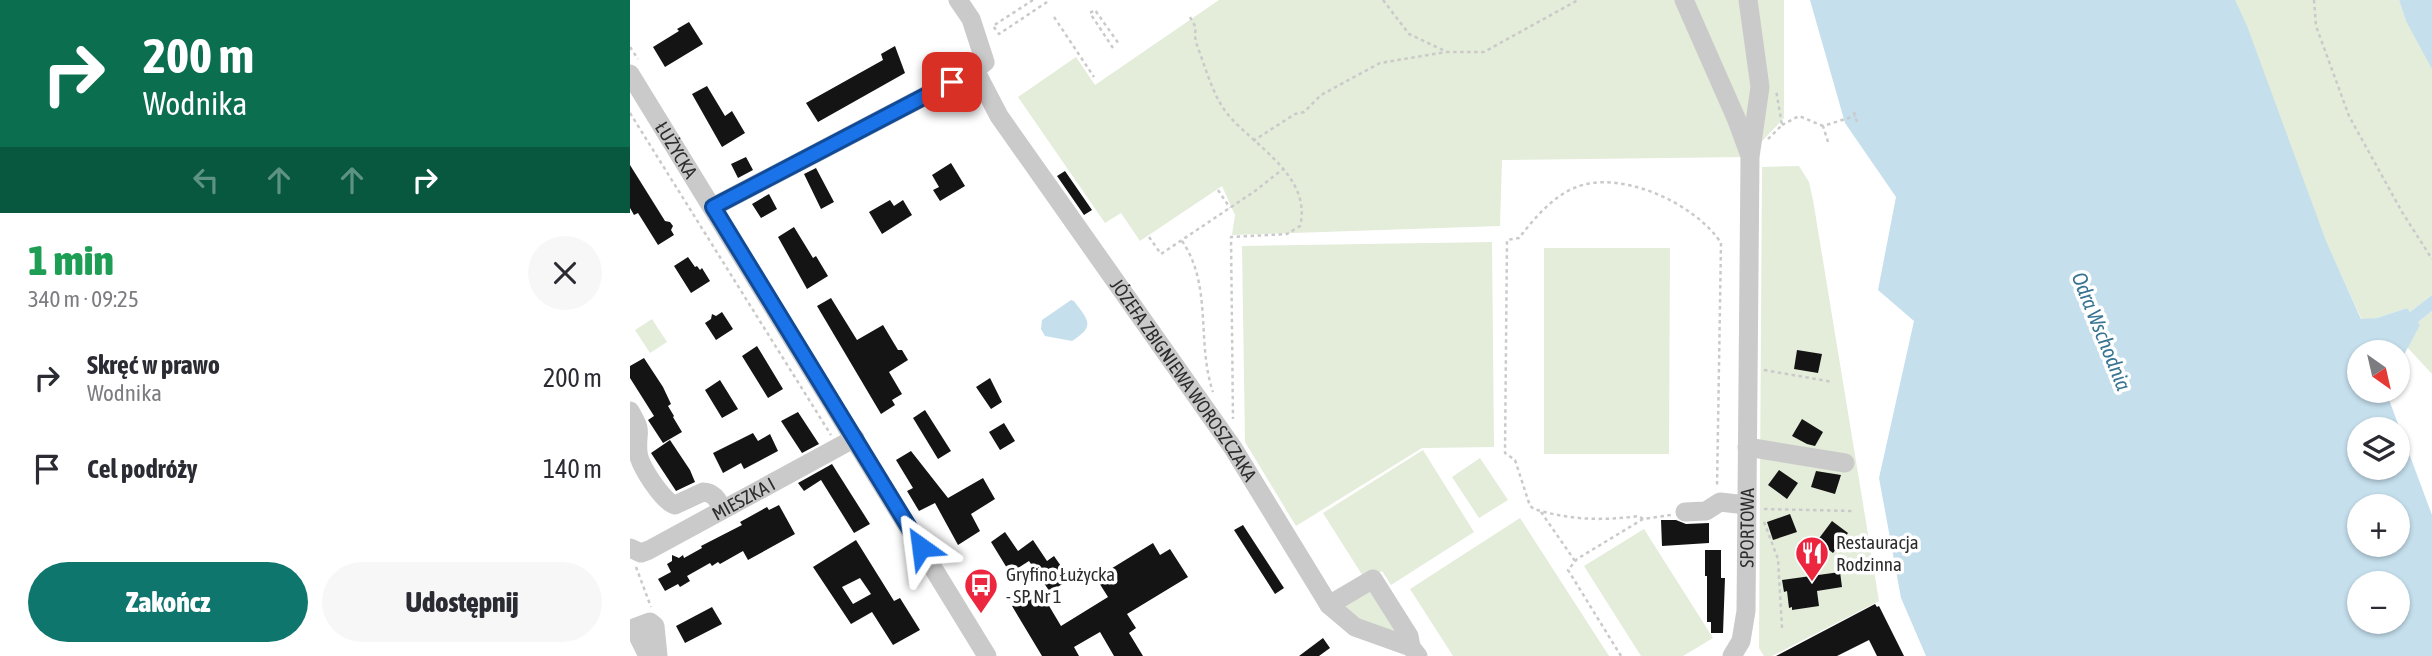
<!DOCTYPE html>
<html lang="pl">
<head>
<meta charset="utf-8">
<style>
  :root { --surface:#fff; --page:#f7f7f7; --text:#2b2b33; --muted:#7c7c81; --accent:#0f766e }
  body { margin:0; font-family:"Asap Condensed",sans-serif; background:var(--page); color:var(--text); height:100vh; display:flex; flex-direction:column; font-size:26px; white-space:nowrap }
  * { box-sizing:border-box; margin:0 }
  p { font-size:23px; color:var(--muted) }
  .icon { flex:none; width:38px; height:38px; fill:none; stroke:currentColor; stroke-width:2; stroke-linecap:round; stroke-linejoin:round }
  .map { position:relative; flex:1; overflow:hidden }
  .drawer { display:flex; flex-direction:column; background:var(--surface); width:630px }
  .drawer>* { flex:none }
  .guide { background:#0b6e4f; color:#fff; overflow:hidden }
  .needle { width:46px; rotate:146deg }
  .buttons { position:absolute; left:1717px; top:340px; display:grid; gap:14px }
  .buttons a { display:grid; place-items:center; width:63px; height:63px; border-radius:50%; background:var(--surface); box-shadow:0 2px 5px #0004; font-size:35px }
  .pin { position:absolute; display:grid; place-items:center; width:60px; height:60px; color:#fff; margin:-30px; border-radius:14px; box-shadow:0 4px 10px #0006 }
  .me { position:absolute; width:77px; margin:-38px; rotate:329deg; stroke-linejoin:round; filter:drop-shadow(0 0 5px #0008) }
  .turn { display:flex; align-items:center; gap:24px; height:147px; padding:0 28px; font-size:32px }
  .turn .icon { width:91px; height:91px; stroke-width:2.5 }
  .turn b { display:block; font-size:49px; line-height:60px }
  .lanes { display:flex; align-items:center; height:66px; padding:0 28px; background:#0003; justify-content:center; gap:35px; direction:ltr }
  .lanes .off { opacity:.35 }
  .round { display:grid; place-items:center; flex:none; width:74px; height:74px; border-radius:37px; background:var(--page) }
  .headline { display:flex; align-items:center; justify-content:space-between; height:119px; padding:0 28px }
  h1 { font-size:42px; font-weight:800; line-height:52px; color:#1e9e55 }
  .action { display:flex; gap:14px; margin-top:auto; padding:14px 28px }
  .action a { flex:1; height:80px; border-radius:42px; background:var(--accent); color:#fff; font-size:28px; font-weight:800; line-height:80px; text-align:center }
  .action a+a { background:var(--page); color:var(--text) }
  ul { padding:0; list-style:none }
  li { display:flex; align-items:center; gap:21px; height:91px; padding:0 28px }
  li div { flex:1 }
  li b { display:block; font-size:26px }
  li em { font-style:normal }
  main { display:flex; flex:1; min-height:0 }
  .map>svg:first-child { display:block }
</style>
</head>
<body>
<main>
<section class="drawer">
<div class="guide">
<div class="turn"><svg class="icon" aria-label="right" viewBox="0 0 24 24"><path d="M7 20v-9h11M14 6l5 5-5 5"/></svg><div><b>200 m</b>Wodnika</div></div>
<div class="lanes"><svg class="icon off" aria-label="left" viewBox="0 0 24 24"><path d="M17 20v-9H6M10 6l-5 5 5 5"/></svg><svg class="icon off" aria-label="ahead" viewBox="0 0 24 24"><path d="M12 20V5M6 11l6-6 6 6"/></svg><svg class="icon off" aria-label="ahead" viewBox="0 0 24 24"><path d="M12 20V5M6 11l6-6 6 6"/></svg><svg class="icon" aria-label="right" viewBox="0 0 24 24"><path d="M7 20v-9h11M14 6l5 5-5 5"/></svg></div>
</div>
<div class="headline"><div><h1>1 min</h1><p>340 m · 09:25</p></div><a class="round"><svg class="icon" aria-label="close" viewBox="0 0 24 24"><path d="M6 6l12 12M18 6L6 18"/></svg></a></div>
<ul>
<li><svg class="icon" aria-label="right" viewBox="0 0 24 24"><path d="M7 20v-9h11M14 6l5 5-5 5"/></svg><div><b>Skręć w prawo</b><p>Wodnika</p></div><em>200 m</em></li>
<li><svg class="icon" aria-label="arrive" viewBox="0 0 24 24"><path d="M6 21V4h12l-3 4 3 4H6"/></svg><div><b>Cel podróży</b></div><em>140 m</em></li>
</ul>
<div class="action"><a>Zakończ</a><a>Udostępnij</a></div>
</section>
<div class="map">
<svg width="1802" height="656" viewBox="0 0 1802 656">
  <rect width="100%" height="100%" fill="#fff"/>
  <path fill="#e4ecda" d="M589 0H1154V118L1117 157 872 160 870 226 602 235 605 215 592 186 510 241 491 213 475 223 388 97 446 57 465 85Z
    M1584 0H1769L1776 21 1802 23V295L1780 312 1777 308 1747 318 1732 320Z
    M1169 166 1179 182 1183 200 1249 601 1142 656H1134L1129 648 1132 167Z
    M862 242 864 447 792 448 666 526 615 442 612 246Z
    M914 248H1040L1039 454H914Z
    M1802 311V374L1777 347 1788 322Z
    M22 319 37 342 20 353 5 330Z
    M793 450 844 532 761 585 752 571 736 581 693 513Z
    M850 458 878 500 849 518 822 477Z
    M890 518 979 656H823L780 589Z
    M1014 529 1083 638 1053 656H1011L954 566Z
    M743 579 781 647 699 605Z"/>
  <path fill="#c5dfed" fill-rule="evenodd" d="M1180 0H1605L1617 26 1696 241 1731 319 1747 318 1777 308 1780 312 1802 295V311L1788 322 1790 325 1768 366V352H1729V390H1758V397L1802 515V656H1296L1271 598 1249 478 1284 321 1248 290 1266 197 1215 123ZM1729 429H1768V467H1729ZM1729 506H1768V544H1729ZM1729 583H1768V621H1729Z
    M1769 0H1802V69L1776 21Z
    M441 300 444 301C458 320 466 326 442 341L415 336 411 329 412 320Z"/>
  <path fill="#141414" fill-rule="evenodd" d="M59 22 73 44 35 67 23 47 49 31 47 29Z
    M265 46 275 73 188 122 176 103 253 60 251 54Z
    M77 86 95 116 102 111 115 133 92 147 62 94Z
    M116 157 123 170 108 178 101 164Z
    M321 163 335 186 310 201 303 190 309 187 302 175Z
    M0 165 35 221 40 222 43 226 41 230 44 235 28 245 8 213 4 215 0 208Z
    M186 168 204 202 191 209 174 174Z
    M435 171 462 210 454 215 427 176Z
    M139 194 147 209 131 218 122 204Z
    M260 200 264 206 273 200 282 215 252 234 239 212Z
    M164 227 183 258 186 256 198 276 177 289 148 237Z
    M58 257 65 267 67 266 70 270 72 268 80 281 61 293 44 266Z
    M201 298 227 340 253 325 268 350H272L278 360 259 372 272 394 262 400 265 405 251 414 187 306Z
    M92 312 103 329 86 340 75 323 81 319 82 314 86 316Z
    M127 346 153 389 138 398 112 356Z
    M1167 350 1192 354 1188 373 1164 369Z
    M14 358 33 387 41 404 38 406 44 416 43 417 52 432 33 443 18 420 24 416 0 378V366Z
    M360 378 372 402 361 409 346 387Z
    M90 380 108 409 92 418 75 390Z
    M295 410 321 451 308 459 283 418Z
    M168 412 189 444 172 453 151 421Z
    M1172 419 1193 432 1185 446 1177 444 1162 436Z
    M374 423 385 441 370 450 359 432Z
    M123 433 128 441 140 434 148 451 114 469 111 463 93 473 83 453Z
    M40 440 60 470 65 482 46 491 21 453Z
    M281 451 318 498 353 478 365 499 341 514 350 531 328 545 305 503 289 511 277 491 283 488 266 460Z
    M202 464 240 524 224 533 191 480 174 491 168 483Z
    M1149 470 1168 483 1157 499 1138 485Z
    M1186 471 1211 475 1205 494 1181 487Z
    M149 505 165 534 118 560 113 551 90 564 88 562 82 566 80 563 57 576 60 581 50 587 48 584 35 591 28 579 41 572 37 564 42 561V555L49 558 53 555 54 558 72 548 71 546 112 525 110 522 137 507 139 510Z
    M1160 514 1167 532 1143 540 1137 522Z
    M1031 520H1046L1056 524 1079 523V543L1032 546Z
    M1202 521 1218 533 1203 553 1187 541Z
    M613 525 654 588 645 594 604 530Z
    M375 532 388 551 403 540 417 561 424 556 440 579 420 592 399 561 380 573 361 542Z
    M226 540 264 601 270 598 290 630 263 645 242 612 221 624 183 567ZM230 578 241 594 223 604 212 587Z
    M523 543 530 555 540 549 558 577 497 614 506 628 499 633 513 656H484L470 632 444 647 449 656H412L382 606 409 589 431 626 478 597 466 578Z
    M1075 550H1091V578H1095L1093 633H1081V622H1077V576H1075Z
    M1210 572 1212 587 1187 591 1189 606 1162 610V607L1159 608 1157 591 1154 592 1152 580Z
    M1245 604 1247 607 1249 606 1274 656H1247L1239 640 1207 656H1146Z
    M82 607 92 624 55 643 46 626Z
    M693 638 700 648 689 656H669Z"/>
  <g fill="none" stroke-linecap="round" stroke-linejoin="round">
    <path stroke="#cacaca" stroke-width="2.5" stroke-dasharray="3.5 3.5" stroke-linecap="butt" d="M403 0 363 26 369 34 420 0
      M753 0 779 34 817 52H854L948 0
      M1684 0 1686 26 1719 116 1772 212 1802 259
      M424 17 464 77
      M560 17 566 28C563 39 568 47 572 59 579 79 586 101 600 117 628 148 682 178 670 226L657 234 601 237 603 419
      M0 47 8 59
      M483 48 460 13 465 10 489 44
      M1224 112 1227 122
      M0 113 201 435
      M1152 125 1169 116 1193 126
      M1138 139 1152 125 1146 90
      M623 141 665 114 674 112 691 95 750 63 816 52
      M1198 142 1193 126 1225 116
      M588 190 600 208
      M519 237 531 254 625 191 653 169
      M552 241C583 286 566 342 583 392
      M1134 370 1203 382
      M1134 509 1222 511
      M911 512 945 561
      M1013 519 1009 516C973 521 939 520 904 509L900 506 885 460 875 453 877 240 889 238C903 220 922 197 944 188 990 168 1066 204 1091 243L1087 488
      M1134 522 1148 559 1152 628
      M6 567 21 607
      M991 656 938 570 947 559 1013 519 1041 515"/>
    <g stroke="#cacaca" stroke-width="19">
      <path d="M1054 0 1106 118 1119 153"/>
      <path id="s1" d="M345 70 369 116 603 448 699 605 725 627 781 647 788 656"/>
      <path id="s2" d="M0 74 357 656"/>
      <path d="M83 207 345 70 355 62 341 19 328 0"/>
      <path d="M0 411C14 435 6 429 8 452 9 465 33 502 45 505L73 492C84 492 88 501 93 509"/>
      <path d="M1117 447 1215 463"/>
      <path d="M1055 512 1076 511 1090 502 1116 505"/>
      <path id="s3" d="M0 548 11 553 19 550 225 438"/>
      <path d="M699 605 743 579 779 636 781 647"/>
      <path d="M18 656 4 628 20 622 25 626 28 656"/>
      <path id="s4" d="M1102 656 1111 641 1116 611 1120 157 1130 87 1118 0"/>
    </g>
  </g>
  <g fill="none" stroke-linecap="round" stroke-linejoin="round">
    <g stroke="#114b97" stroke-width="18">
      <path id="route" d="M291 547 83 207 322 82"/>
    </g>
    <use href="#route" stroke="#1a73e8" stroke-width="12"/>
  </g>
  <defs>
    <g id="restaurant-pin" transform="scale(1.75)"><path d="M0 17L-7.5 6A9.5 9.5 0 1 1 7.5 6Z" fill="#ed2640" stroke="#fff"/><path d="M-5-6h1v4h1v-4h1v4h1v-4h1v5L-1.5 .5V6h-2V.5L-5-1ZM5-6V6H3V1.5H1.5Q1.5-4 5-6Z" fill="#fff"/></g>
    <g id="bus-pin" transform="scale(1.75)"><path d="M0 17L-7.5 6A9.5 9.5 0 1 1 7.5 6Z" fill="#ed2640" stroke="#fff"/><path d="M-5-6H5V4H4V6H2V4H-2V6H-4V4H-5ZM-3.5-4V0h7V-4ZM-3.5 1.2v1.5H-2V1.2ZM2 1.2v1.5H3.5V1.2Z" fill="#fff"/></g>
  </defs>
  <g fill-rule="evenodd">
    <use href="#restaurant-pin" x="1182" y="553"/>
    <use href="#bus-pin" x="351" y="585"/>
  </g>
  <g text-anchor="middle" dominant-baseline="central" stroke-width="7" stroke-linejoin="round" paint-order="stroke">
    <g font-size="19" fill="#2d2d2d" stroke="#fff">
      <text stroke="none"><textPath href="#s2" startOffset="89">ŁUŻYCKA</textPath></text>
      <text stroke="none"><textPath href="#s1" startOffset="374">JÓZEFA ZBIGNIEWA WOROSZCZAKA</textPath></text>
      <text stroke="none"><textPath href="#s3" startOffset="128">MIESZKA I</textPath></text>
      <text stroke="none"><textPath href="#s4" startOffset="131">SPORTOWA</textPath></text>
    </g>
    <g font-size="19" fill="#2d2d2d" stroke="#fff" text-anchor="start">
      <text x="1206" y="542">Restauracja<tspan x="1206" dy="22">Rodzinna</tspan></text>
      <text x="376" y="574">Gryfino Łużycka<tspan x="376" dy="22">- SP Nr 1</tspan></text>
    </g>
    <g font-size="21" font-style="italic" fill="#387593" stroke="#fff">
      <text transform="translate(1472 331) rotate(68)">Odra Wschodnia</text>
    </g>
  </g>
</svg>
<div class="buttons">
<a><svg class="needle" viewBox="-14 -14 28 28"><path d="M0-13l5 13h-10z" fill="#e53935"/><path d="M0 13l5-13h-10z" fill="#7c7c81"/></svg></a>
<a><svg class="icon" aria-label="layers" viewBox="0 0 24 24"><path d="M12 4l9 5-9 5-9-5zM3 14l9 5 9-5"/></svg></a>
<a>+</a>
<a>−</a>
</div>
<div class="pin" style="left:322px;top:82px;background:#d93025"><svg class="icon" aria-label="arrive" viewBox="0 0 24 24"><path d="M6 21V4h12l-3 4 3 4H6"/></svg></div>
<svg class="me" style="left:291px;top:547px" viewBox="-20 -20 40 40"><path d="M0-17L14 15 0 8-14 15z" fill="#1a73e8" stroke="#fff" stroke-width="4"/></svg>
</div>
</main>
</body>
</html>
